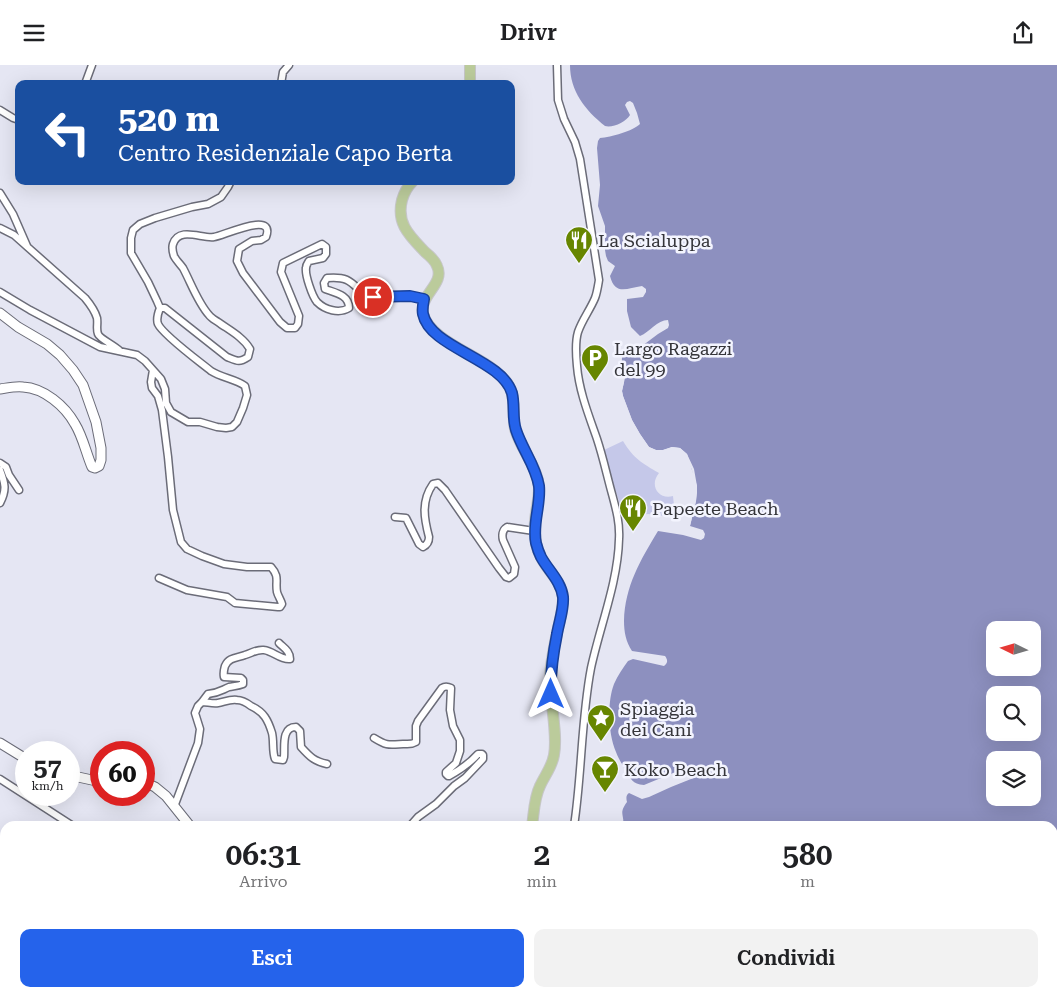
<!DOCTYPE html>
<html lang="it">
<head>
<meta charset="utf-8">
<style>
  :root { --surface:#fff; --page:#f2f2f2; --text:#202124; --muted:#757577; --accent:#2563eb }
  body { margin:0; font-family:"Roboto Serif",serif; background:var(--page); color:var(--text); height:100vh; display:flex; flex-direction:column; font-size:19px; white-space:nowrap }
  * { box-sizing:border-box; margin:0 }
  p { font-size:16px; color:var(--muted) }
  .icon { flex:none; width:28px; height:28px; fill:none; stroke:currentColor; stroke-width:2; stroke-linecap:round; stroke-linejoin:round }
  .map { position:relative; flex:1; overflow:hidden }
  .details { position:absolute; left:0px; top:756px; width:1058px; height:176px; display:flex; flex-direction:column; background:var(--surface); border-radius:15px 15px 0 0; box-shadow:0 5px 20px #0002 }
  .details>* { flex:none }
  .guide { position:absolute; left:15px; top:15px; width:500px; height:105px; border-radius:10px; box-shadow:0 5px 20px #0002; background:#1a4fa0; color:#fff; overflow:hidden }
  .needle { width:32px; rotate:275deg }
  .tools { position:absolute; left:986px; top:556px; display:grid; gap:10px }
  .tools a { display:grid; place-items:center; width:55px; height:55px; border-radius:10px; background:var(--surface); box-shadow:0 5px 20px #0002; font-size:25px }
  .speed { position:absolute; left:15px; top:676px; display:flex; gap:10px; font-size:25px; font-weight:700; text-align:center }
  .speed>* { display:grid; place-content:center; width:65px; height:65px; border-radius:50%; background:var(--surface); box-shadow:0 5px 20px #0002; line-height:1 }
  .speed small { font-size:12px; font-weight:400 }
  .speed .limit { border:8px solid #d22; background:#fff; color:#111 }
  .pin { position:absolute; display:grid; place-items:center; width:42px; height:42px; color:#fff; margin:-21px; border:2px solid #fff; border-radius:50%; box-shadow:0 1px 5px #0007 }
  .me { position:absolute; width:55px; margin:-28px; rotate:0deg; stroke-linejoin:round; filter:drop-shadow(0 0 4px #0008) }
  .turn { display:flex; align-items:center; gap:18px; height:105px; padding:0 20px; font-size:22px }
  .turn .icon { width:65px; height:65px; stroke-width:2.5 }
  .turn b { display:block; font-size:35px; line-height:42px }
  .eta { display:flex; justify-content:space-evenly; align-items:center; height:85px; text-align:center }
  .eta b { font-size:30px; font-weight:600; line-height:35px }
  .primary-button { display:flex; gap:10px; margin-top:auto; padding:10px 20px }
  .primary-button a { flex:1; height:58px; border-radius:10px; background:var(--accent); color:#fff; font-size:20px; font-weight:600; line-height:58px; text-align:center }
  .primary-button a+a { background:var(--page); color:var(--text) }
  header { display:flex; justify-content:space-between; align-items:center; height:65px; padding:0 20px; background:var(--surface); font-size:22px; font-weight:600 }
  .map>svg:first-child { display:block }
</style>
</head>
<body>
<header><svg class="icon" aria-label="menu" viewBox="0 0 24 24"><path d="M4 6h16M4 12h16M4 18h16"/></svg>Drivr<svg class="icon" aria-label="share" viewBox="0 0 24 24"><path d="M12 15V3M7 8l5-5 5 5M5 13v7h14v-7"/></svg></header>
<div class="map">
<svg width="1057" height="932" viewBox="0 0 1057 932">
  <rect width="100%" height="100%" fill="#e5e6f3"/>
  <path fill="#c5c8e9" d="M623 376C634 394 642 398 659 408 649 420 658 435 673 431L675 450 673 452 648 449 624 452 610 408 604 385Z"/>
  <path fill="#8d90bf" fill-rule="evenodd" d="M570 0H1057V932H604V930L603 928H1052V761H623C625 750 618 749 627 737 626 733 626 730 629 728L642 734 649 732 671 722 696 712 697 708 695 703 690 701 644 720C632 719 631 714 625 704 622 699 618 693 616 687 608 669 607 637 614 619 618 610 623 603 628 596L633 594 664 601C668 598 668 595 665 591L632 586C626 577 624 567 624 556 625 521 640 496 658 466L683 470 701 475 704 473 705 469 703 465 690 461 696 436 697 421 687 389 680 383 672 382 663 385H656L649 382 640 369 632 355 623 331 622 326 624 317V310L622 308 621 303 622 291 627 287 639 281H642L658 269 668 263 669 260 668 255C657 255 650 267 640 271L631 262 627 246V234L643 232 646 227V224L642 221C627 223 615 231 610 211L615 201 608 196 606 191 605 185V161L598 141 600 120 597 83 598 76 600 73C611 72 633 66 640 59L637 48 633 38 630 36 627 37 625 40 630 50C626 57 613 63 605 61 585 45 570 26 570 0ZM995 565H1032V602H995ZM995 630H1032V668H995ZM995 695H1032V732H995Z"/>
  <path fill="#e5e6f3" d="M620 289 622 291 621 303 622 308 625 313 622 326 623 331 632 355 640 369 649 382 656 385H663L672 382 680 383 687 389 694 404 697 421V428L696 436 690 461H687L694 428 692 405 685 390 679 386 672 385 660 388 648 384 634 364 629 356 621 332 620 326 622 313 619 309 618 303Z"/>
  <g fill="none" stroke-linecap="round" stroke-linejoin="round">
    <g stroke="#6b6c78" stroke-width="9">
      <path id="street" d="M557 0 558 35 564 54 575 77 580 94 599 215C598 221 597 228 595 233 590 245 582 255 578 267 575 277 576 291 577 301 579 326 589 351 597 374 603 392 607 411 612 429 616 444 620 458 619 474 618 517 600 561 591 603 581 655 582 709 574 761
        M85 19 92 0
        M281 19 283 7 289 0
        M0 45 13 53 19 55
        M0 128 13 149 27 181
        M0 163 14 170 85 233C90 239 95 246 97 253 98 259 96 264 98 269 100 274 114 280 120 286
        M0 227 30 245 100 282 137 290 145 296 161 314 165 324 166 338 171 347 188 357H200L217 362 226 363 232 362 237 357 243 343 247 330 245 321C236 314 222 313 211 306 200 297 163 270 158 259 156 254 158 248 160 243H165L227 292C237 296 239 298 248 292L250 284C243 272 229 265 218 257 215 255 211 253 209 250 198 238 191 218 183 203 180 199 176 195 174 191 173 188 172 182 173 179 179 161 202 174 214 172 223 171 276 145 266 172L261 175 252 176 239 184 237 196 243 208 280 257 287 263H295L298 259 299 251 281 207 283 198 322 179 326 182V189L323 193 309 196C307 199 306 200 306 203 305 210 312 231 317 237 325 245 339 249 349 243 349 230 336 228 325 224L324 218 327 213C350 211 351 218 366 231H410L424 234
        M160 243 157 236 148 217 131 188V173L133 165 140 159 155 153 192 142 208 139 221 132 228 122 231 116
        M153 305 151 317 152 323 158 331 162 345 168 392 173 445 181 477 187 484 202 491 224 499 247 502H271C280 512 275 516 277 527 278 531 281 535 282 539L280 542H278L235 538 227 532 187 525 159 513
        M0 398 6 402 9 410 19 425
        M0 405C5 418 7 425 0 438
        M395 452 406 453 419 479 423 482C427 480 429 476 429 472 424 453 421 436 433 419L438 418 445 425 499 503 506 512 509 513 514 509 515 502 503 475C502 471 502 465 507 462L534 466
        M202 637C207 637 213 639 218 638 224 637 230 634 237 635 242 635 247 638 251 641 264 647 268 655 272 668 274 676 272 686 275 694L283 695 284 692C285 682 281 662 296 662L300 666 301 682C310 692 314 696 327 699
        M374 673C387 681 388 680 403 679 408 679 411 680 416 677V661L418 656 442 623C445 621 447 621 451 623L450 645 453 661 460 675V686L456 698 446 707V709L448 711H449C460 705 470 698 478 689H482L483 690V694L465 713 454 721 436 739 418 752 410 761
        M0 714 73 761
        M174 742 198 678 200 664 195 648 198 641 202 637 208 629C218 628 220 626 229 622 234 621 238 621 243 619V615L241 613 224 612C223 607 224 605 225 601 229 592 237 593 245 590 252 588 257 584 264 585 273 586 280 595 290 594 290 586 284 583 279 578
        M0 891 5 901
        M62 928 69 930 72 932
        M141 928 147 932
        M240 928 245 932
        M299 928 305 932
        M406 928 422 932
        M24 932 25 928
        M548 932 549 928"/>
    </g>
    <g stroke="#6b6c78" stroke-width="11">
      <path id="secondary" d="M0 248 18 262 47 279 60 290 73 305 83 320 96 357 101 383V395L99 401 95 403 92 402C86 388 83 372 75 359 65 341 44 323 23 322 16 321 7 323 0 324
        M0 678 26 694
        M69 710 101 717
        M144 717 155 722 166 731 190 761
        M439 928 448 932
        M476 932 480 928"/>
    </g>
    <g stroke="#c6c6c8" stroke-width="12">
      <path id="primary" d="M470 19V0
        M413 116C408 121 404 128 402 135 396 159 410 171 425 187 430 191 435 195 437 201 447 222 409 233 428 259 447 285 497 296 510 323 516 336 512 351 515 364 521 385 538 402 539 423 539 438 533 454 535 468 535 476 537 484 540 490 546 505 562 516 563 533 563 542 561 551 559 559 555 577 550 597 550 615 550 638 558 669 554 690 552 702 545 710 540 721 534 733 534 748 532 761
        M501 932 502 928"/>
    </g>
    <use href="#street" stroke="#fff" stroke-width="6"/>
    <use href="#secondary" stroke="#fff" stroke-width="9"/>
    <use href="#primary" stroke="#bbcb9b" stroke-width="10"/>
  </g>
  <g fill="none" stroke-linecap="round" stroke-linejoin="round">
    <g stroke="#184099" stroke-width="12">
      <path id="route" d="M373 232 410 231 424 234C423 239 422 244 423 249 430 283 502 294 512 328 515 340 512 353 516 365 522 384 536 401 539 421 541 440 532 459 536 478 537 482 539 488 541 492 548 505 561 516 563 532 564 544 559 557 557 569 553 589 550 609 551 629"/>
    </g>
    <use href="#route" stroke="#2563eb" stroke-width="9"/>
  </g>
  <defs>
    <g id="restaurant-pin" transform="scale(1.4375)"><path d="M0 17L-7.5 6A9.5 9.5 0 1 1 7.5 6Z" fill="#678600" stroke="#f3f4fe"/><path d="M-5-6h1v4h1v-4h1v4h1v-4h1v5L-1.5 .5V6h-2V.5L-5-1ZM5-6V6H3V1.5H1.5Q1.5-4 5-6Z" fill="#fff"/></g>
    <g id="parking-pin" transform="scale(1.4375)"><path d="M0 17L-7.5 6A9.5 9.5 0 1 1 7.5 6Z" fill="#678600" stroke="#f3f4fe"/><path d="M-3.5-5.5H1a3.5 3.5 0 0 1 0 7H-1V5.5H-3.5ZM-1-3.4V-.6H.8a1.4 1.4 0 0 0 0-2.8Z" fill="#fff"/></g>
    <g id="sight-pin" transform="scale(1.4375)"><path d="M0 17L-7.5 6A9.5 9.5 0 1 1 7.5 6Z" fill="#678600" stroke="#f3f4fe"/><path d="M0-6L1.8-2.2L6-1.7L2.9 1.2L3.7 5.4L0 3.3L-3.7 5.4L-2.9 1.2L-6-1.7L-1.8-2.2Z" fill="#fff"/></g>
    <g id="bar-pin" transform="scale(1.4375)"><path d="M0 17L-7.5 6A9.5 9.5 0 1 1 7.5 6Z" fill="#678600" stroke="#f3f4fe"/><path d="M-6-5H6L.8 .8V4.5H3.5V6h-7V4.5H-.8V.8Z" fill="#fff"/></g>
  </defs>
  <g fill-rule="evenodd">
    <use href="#restaurant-pin" x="579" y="175"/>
    <use href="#parking-pin" x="595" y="293"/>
    <use href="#restaurant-pin" x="633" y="443"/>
    <use href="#sight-pin" x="601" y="653"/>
    <use href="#bar-pin" x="605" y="704"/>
  </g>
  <g text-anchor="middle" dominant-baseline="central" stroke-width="5" stroke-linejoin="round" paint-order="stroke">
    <g font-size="18" fill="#35353a" stroke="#f3f4fe" text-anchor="start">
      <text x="598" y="175">La Scialuppa</text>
      <text x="614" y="283">Largo Ragazzi<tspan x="614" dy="21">del 99</tspan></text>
      <text x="652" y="443">Papeete Beach</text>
      <text x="620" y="643">Spiaggia<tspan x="620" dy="21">dei Cani</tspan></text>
      <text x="624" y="704">Koko Beach</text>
    </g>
  </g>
</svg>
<div class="tools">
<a><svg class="needle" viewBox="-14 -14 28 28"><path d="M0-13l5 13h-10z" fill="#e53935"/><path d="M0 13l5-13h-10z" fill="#757577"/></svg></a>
<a><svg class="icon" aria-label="search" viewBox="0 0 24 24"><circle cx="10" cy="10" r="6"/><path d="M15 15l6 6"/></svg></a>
<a><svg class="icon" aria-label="layers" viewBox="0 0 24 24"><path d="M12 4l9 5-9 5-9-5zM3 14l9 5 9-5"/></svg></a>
</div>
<div class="speed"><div>57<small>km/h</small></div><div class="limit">60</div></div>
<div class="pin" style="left:373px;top:232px;background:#d93025"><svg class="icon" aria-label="arrive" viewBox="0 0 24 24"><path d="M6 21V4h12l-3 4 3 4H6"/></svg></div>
<svg class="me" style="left:551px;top:629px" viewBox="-20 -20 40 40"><path d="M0-17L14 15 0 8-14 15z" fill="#2563eb" stroke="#fff" stroke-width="4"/></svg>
<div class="guide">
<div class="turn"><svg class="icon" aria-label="left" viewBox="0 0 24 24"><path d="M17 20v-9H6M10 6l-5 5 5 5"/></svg><div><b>520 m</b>Centro Residenziale Capo Berta</div></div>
</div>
<section class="details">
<div class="eta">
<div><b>06:31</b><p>Arrivo</p></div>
<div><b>2</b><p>min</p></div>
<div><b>580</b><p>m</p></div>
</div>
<div class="primary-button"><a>Esci</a><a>Condividi</a></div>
</section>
</div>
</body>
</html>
